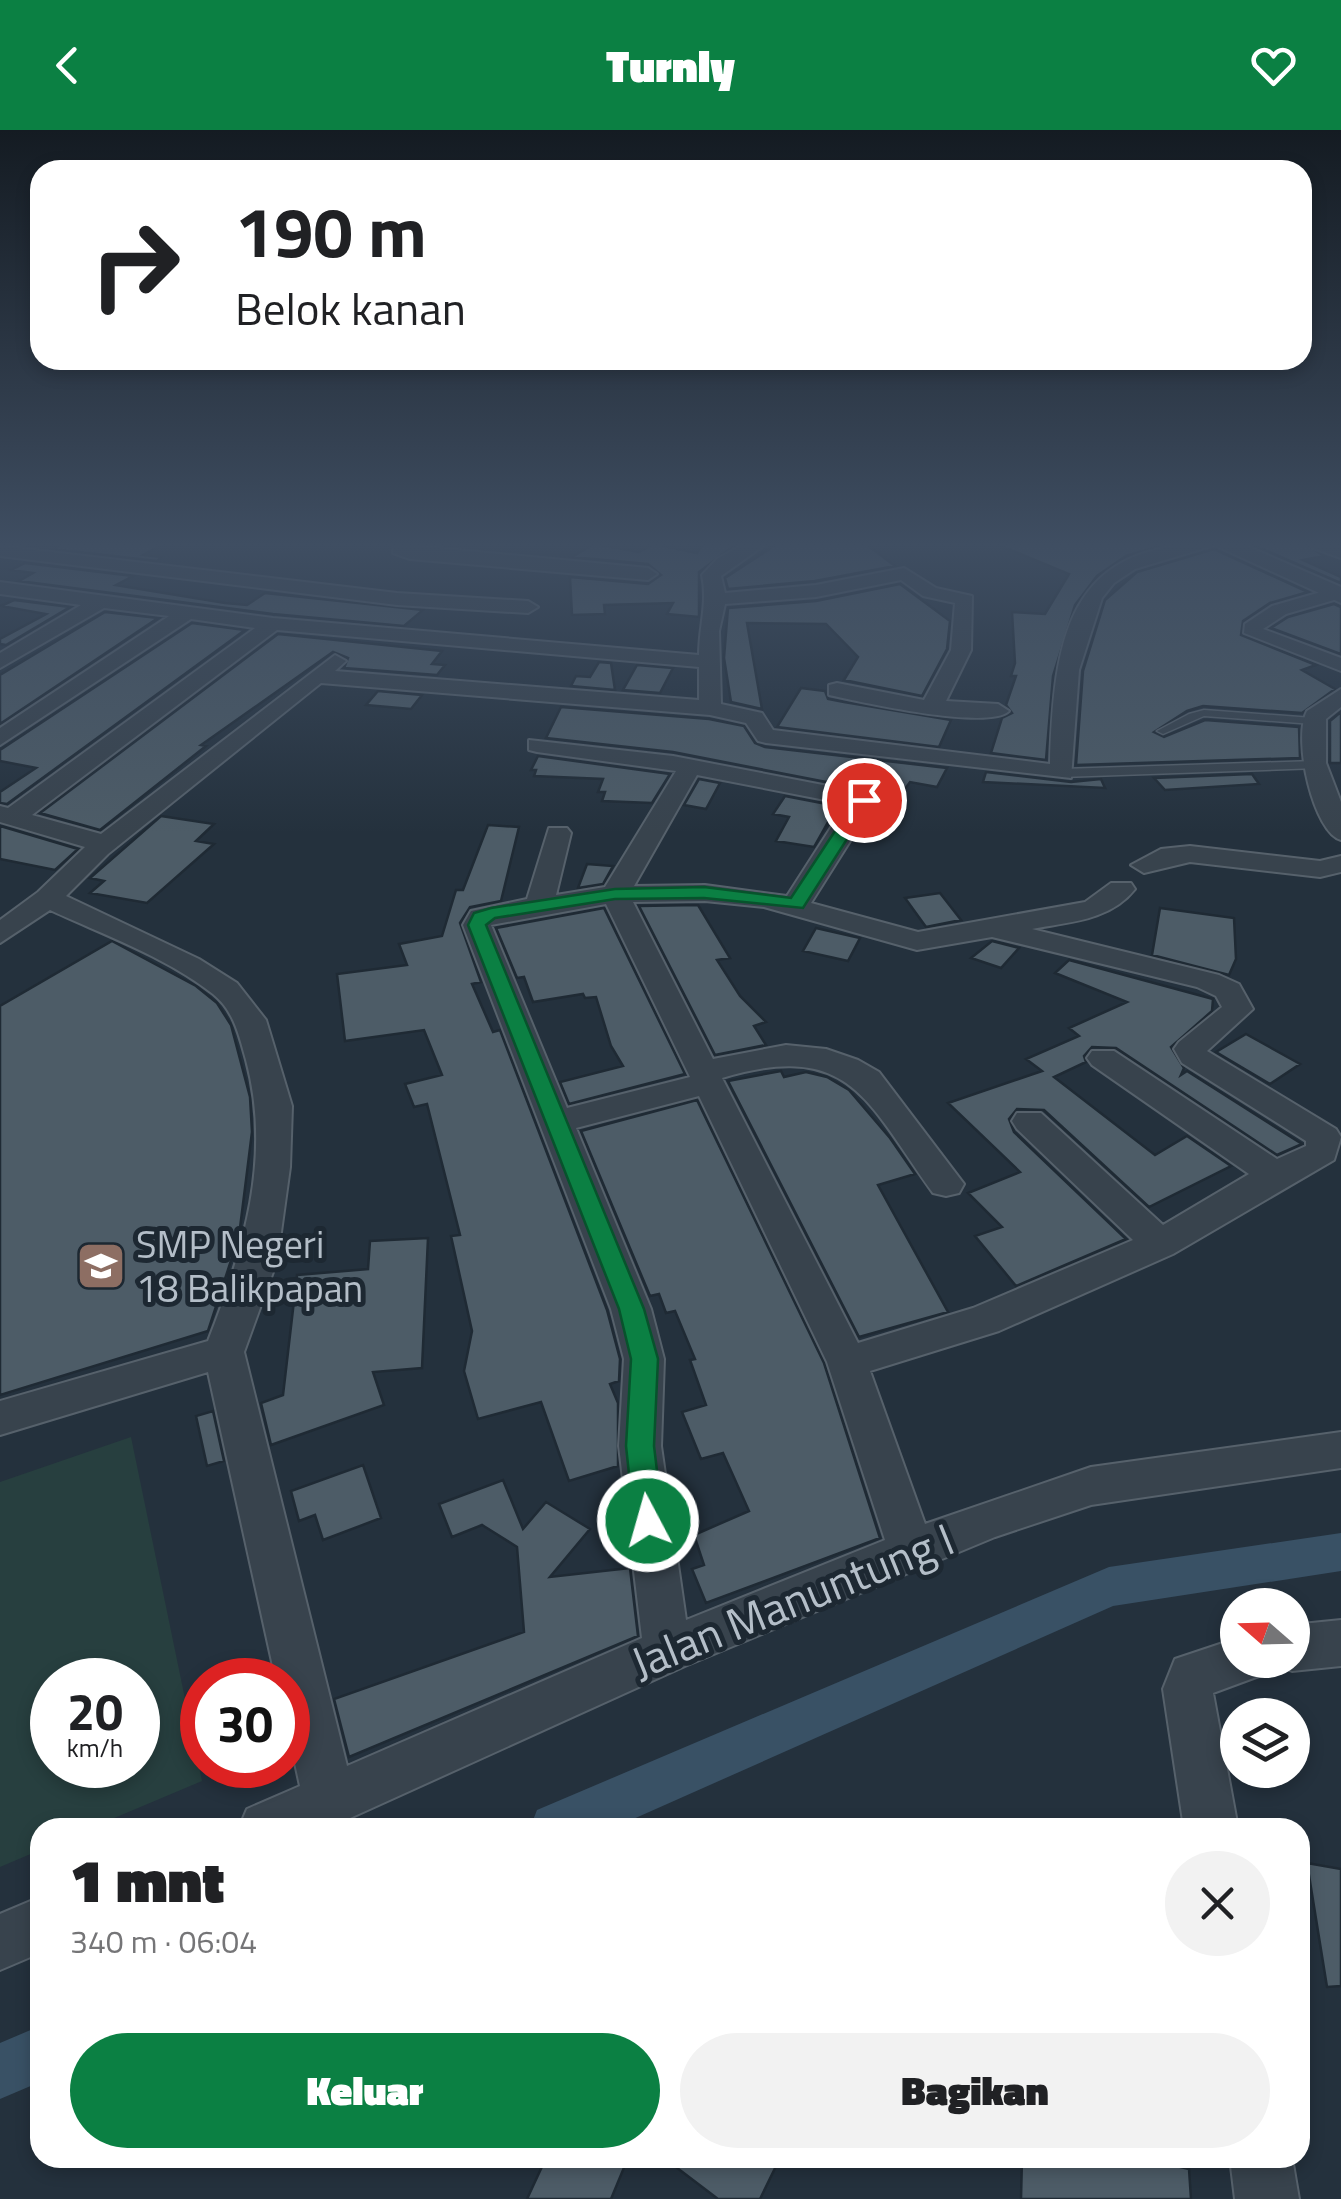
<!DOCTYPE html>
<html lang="id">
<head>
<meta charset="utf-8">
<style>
  :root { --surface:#fff; --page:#f2f2f2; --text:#202124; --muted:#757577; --accent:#0b8043 }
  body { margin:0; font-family:"Titillium Web",sans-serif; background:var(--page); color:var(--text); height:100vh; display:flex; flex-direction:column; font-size:38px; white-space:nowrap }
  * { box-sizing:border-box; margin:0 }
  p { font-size:32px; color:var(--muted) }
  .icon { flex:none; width:55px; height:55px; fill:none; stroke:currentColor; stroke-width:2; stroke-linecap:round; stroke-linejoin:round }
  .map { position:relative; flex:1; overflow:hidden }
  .panel { position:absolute; left:30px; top:1688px; width:1280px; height:350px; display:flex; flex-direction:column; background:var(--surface); border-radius:30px; box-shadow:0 5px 15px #0003 }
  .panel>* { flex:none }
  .guide { position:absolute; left:30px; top:30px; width:1282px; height:210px; border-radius:30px; box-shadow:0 5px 15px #0003; background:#fff; color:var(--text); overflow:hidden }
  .needle { width:65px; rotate:290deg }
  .tools { position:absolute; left:1220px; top:1458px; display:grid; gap:20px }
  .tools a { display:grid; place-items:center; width:90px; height:90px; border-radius:50%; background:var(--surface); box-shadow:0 5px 15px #0003; font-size:50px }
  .speed { position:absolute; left:30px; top:1528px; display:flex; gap:20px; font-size:50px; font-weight:700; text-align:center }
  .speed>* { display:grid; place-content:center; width:130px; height:130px; border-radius:50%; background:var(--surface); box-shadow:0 5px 15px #0003; line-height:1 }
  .speed small { font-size:25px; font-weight:400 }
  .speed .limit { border:15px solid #d22; background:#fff; color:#111 }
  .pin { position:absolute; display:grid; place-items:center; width:85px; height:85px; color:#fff; margin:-42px; border:5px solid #fff; border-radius:50%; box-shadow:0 2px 10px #0007 }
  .me { position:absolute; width:110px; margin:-55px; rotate:354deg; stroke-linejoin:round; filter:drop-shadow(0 0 8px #0008) }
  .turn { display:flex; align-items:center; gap:35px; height:210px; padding:0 40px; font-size:45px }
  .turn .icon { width:130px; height:130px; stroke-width:2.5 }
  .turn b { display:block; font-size:70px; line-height:85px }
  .round { display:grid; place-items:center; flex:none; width:105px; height:105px; border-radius:52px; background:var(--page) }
  .head { display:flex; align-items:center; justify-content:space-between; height:170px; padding:0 40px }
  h1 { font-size:60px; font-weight:800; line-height:75px }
  .primary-button { display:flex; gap:20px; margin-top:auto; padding:20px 40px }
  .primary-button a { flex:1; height:115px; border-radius:60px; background:var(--accent); color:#fff; font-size:40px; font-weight:800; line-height:115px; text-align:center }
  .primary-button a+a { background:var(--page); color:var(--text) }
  header { display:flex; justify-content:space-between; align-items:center; height:130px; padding:0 40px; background:var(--accent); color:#fff; font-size:45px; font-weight:800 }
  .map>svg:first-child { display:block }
</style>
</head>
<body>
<header><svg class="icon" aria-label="back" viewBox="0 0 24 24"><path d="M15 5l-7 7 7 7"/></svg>Turnly<svg class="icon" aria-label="heart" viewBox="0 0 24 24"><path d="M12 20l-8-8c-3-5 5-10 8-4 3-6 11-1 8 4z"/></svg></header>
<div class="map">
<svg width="1341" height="2069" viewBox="0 0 1341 2069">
  <rect width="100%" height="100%" fill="#24313d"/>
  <path fill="#273f3f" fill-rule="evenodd" d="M131 1307 202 1651 93 1697 40 1698V1720L0 1737V1352ZM52 1550H138V1635H52Z"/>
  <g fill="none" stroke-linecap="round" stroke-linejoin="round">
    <path fill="#395165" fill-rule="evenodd" d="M1341 1403V1441L1113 1476 613 1698H530L537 1680 1109 1437Z
      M40 1896V1952L0 1969V1913Z"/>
  </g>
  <path fill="#4d5c67" stroke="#1f2a34" stroke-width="2.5" d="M63 414H163L143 425 162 427 157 431 53 419Z
    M594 414 639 422 654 414 697 423 703 414H736L699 442V487L667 484 673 473 604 475 605 484 572 485 570 447 648 454 661 445 648 434 572 427Z
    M777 414H866L895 436 815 451 728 459 725 448Z
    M996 414H1166L1126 426 1097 446 1075 475 1053 546 1046 630 991 623 1002 588 1012 583 1006 575 1016 546H1011L1015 533 1012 482 1045 484 1069 444Z
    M1251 414H1306L1324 426 1303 430 1341 447V453Z
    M1214 419 1308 462 1270 473 1243 491 1241 505 1316 535 1302 540 1335 559 1302 583 1203 576 1187 581 1154 602 1164 607 1205 590 1299 597 1300 628 1076 635 1083 541 1105 470 1137 442Z
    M25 433 133 446 116 455 225 473 247 475 265 463 423 480 404 496 273 484 19 451 33 443 11 440Z
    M900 454 950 491 947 519 922 566 844 550 858 527 826 494 747 493 762 579 731 572 724 528 728 478 816 471Z
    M14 470 70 477 6 515 0 514V509L46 484 1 476Z
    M1334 474 1341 477V524L1271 498 1288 487Z
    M105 482 158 488 0 594V545Z
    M192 493 245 500 7 674 0 673V662L36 638 0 631V620Z
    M278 504 442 521 432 534 445 535 437 545 344 538 348 528 333 522 201 615 206 616 100 700 40 683Z
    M599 532 611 533 615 560 571 556 576 546 590 547Z
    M637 535 673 538 660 563 623 560Z
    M801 558 825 561 828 569 844 572 951 590 939 617 777 597Z
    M378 561 422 565 411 579 366 575Z
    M561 577 709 589 744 596 755 613 765 617 947 638 937 657 910 652 890 679 877 676 887 654 881 643H863L852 657 673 622 546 608Z
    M1341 582V633H1330V591Z
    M538 626 670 644 652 673 602 671 605 662H598L603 649 534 646 536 640H531Z
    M986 642 1071 652 1101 649 1105 658 983 652Z
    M1252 644 1259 654 1165 660 1154 648Z
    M699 649 720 653 706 679 684 675Z
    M785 666 837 676 814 717 776 711 789 687 773 684Z
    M161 686 214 694 196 711 214 714 147 773 90 763 104 751 90 748Z
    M488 695 519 697 501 771 470 777 460 793 481 852 472 854 493 902 500 900 607 1180 620 1229 619 1251 610 1254 618 1273V1336L569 1351 541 1272 478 1289 464 1241 472 1201 451 1106 460 1105 427 974 414 977 405 954 442 945 424 900 345 911 337 844 407 835 399 814 442 806 456 760H463Z
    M0 696 78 719 55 740 0 729Z
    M587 734 613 736 603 754 578 758Z
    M940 763 961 790 926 797 905 768Z
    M698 775 730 828 717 830 740 866 766 892 754 896 766 915 715 925 639 776Z
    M604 778 685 944 569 974 560 952 623 936 611 916 596 867 585 868 583 864 533 872 524 847 517 848 496 798Z
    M1160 778 1234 788 1236 829 1229 845 1152 825Z
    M816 798 860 808 848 831 803 821Z
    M112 811 196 856 217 873 231 895 250 967 252 1002 239 1106 208 1201 0 1265V876Z
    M992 811 1019 818 1001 838 971 828Z
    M1069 830 1213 869 1212 881 1171 917 1184 938 1181 945 1187 941 1302 1014 1277 1025 1116 918 1092 917 1084 926 1086 932 1054 947 1155 1025 1187 1006 1231 1036 1149 1077 1044 980 1017 979 1009 989 1014 1002 1126 1109 1016 1156 975 1106 1002 1097 968 1063 1020 1042 948 973 1042 941 1026 929 1079 906 1069 898 1127 872 1055 843Z
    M1246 904 1300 934 1270 954 1216 922Z
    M781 941 784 947 806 942 827 947 849 960 890 1008 915 1044 878 1055 948 1182 859 1207 728 951Z
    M697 970 824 1233 880 1408 706 1473 692 1439 704 1435 694 1405 749 1381 723 1323 701 1329 682 1282 706 1275 690 1230 695 1229 675 1181 666 1183 659 1164 650 1166 581 1001Z
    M428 1108 422 1238 373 1242 384 1275 271 1315 261 1273 283 1265 297 1145 368 1139 370 1111Z
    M213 1281 224 1331 207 1336 196 1286Z
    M363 1335 381 1388 323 1410 315 1385 299 1391 291 1361Z
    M503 1350 523 1399 546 1372 590 1399 550 1447 630 1438 638 1506 349 1627 334 1569 524 1502 517 1417 482 1395 452 1407 439 1374Z
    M1307 1733 1341 1739V1856L1327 1857Z
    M546 2028H628L611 2069H527Z
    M664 2028H780L760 2069H718Z
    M1022 2028H1142L1189 2039 1191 2069H1021Z"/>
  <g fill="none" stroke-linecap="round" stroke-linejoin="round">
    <g stroke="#56616b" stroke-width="3">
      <path id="service" d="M1204 580 1313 588 1319 591 1313 594 1204 586 1163 604 1157 601 1189 584Z
        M1315 631 1321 635 1319 638 1062 647 1056 643 1062 639Z"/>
    </g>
    <g stroke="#56616b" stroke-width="4">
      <path id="minor" d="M394 414 648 438 657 444 648 450 410 429 393 423Z
        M744 414H766L721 446 725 463 816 455 904 438 936 458 972 466 971 520 946 571 998 574 1009 581C988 601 861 572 829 565V555L837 553 924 570 951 520 955 473 923 466 901 450 816 467 725 474 719 501 721 574 762 583 773 600 1050 634C1054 510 1066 410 1218 414L1135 439 1114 453 1102 468 1079 540 1071 648 766 613 758 611 746 593 710 585 321 553 108 724 66 766 199 829 237 853 266 890 292 976 290 1037 277 1131 244 1222 347 1636 642 1508 619 1316 624 1229 611 1179 463 795 471 781 527 769 549 698H567L571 703 556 765 605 757 676 641 537 622 529 620V610L673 626 854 661 863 647H881L884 652 876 670 811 773 918 802 1085 772 1111 753H1131L1135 759C1110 791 1068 792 1032 799L1219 845 1239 854 1253 879 1207 921 1336 999 1341 1007 1334 1030 1173 1124 999 1201 870 1241 925 1394 1091 1337 1341 1302V1338L1091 1375 995 1407 685 1536 328 1698H239L247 1679 300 1656 288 1601V1550H276L208 1242 0 1305V1271L208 1211C244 1119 272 1027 246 930 239 905 234 881 213 864 166 827 104 805 50 780L0 813V790L38 762 85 717 0 692V676L8 678 255 498 191 489 0 615V598L169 486 104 478 0 538V523L81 475 0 464V452L273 488 699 525C699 496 708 473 702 445L717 429ZM277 500 699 537V570L335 541 346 531 335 525 101 704 32 685ZM697 645 846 674 787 766 705 755 634 756ZM705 771 764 777 917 820 992 807 1197 857 1216 866 1222 877 1179 912 1174 919 1182 933 1306 1011V1016L1277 1029 1114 921H1092L1087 928 1092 935 1249 1044 1163 1095 1041 983H1017L1012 991 1017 999 1133 1110 973 1178 858 1213 722 948C851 909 867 972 933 1063L946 1066 959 1063 964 1054 879 942 858 930 826 919 786 915 713 929 633 772ZM606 774 690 947 567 978 491 795ZM699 966 827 1232 885 1410 686 1490 661 1316 664 1229 651 1179 576 998Z
        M1310 414 1341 417V428L1313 418Z
        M0 416 397 463 528 471 538 477 528 483 397 475 0 426Z
        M1335 458 1341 460V468L1286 484 1263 499 1341 528V541L1244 503 1245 494 1272 476Z
        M1341 559V577L1326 589V633L1341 672V710C1314 703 1292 610 1307 581Z
        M1190 716 1320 731 1341 726V742L1320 747 1190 732 1144 743 1131 735 1161 719Z
        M1341 1490V1536L1292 1541 1275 1534 1273 1530H1292V1495Z
        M1238 1508V1530H1266L1259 1546 1213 1563 1238 1698H1184L1163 1559 1175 1529Z
        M40 1767V1823L0 1840V1784Z
        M1230 2028H1292L1299 2069H1235Z"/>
    </g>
    <g stroke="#56616b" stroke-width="4">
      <path id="tertiary" d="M1212 414H1242L1341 457V473Z"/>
    </g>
    <use href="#service" fill="#38434d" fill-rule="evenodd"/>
    <use href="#minor" fill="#38434d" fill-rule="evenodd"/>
    <use href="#tertiary" fill="#38434d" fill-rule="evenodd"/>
  </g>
  <linearGradient id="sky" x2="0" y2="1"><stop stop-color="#141b22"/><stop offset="0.59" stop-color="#3f4e62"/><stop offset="1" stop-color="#3f4e62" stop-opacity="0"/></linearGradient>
  <rect width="1341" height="703" fill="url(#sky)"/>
  <path fill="#0b8043" stroke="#07532c" stroke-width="2.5" d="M858 666 872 670 803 778 704 768 615 769 495 788 486 795 644 1179 658 1229 654 1316 663 1391 659 1400 648 1404 638 1400 634 1391 626 1316 631 1229 619 1179 468 795 474 783 491 778 615 759 704 757 791 768Z"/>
  <defs>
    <g id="school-square" transform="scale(2.5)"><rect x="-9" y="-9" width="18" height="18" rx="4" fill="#8d6e63" stroke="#1d2832"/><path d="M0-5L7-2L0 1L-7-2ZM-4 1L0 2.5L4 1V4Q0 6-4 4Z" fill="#fff"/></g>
  </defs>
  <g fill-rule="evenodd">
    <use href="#school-square" x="101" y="1136"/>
  </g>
  <g text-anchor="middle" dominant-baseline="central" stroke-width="10" stroke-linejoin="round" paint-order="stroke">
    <g font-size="38" fill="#b4bec8" stroke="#1d2832" text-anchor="start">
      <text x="136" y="1114">SMP Negeri<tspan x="136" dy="44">18 Balikpapan</tspan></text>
    </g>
    <g font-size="45" fill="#b4bec8" stroke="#1d2832">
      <text transform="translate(792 1470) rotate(-22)">Jalan Manuntung I</text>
    </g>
  </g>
</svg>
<div class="tools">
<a><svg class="needle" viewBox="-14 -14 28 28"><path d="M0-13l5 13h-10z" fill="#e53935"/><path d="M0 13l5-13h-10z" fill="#757577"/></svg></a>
<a><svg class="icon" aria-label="layers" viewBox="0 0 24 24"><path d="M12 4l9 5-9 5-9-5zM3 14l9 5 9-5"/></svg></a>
</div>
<div class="speed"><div>20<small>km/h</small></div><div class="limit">30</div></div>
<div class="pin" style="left:864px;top:670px;background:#d93025"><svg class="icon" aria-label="arrive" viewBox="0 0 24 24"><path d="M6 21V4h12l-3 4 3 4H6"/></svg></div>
<svg class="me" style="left:648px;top:1391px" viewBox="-20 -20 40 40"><circle r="17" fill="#0b8043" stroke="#fff" stroke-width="3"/><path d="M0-11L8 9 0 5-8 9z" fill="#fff"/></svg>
<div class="guide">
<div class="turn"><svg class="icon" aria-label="right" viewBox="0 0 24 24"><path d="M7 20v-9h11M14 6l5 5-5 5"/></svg><div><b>190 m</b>Belok kanan</div></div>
</div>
<section class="panel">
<div class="head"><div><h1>1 mnt</h1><p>340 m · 06:04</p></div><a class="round"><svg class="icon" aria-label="close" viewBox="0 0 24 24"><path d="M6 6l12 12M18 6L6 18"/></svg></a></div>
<div class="primary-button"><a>Keluar</a><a>Bagikan</a></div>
</section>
</div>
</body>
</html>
